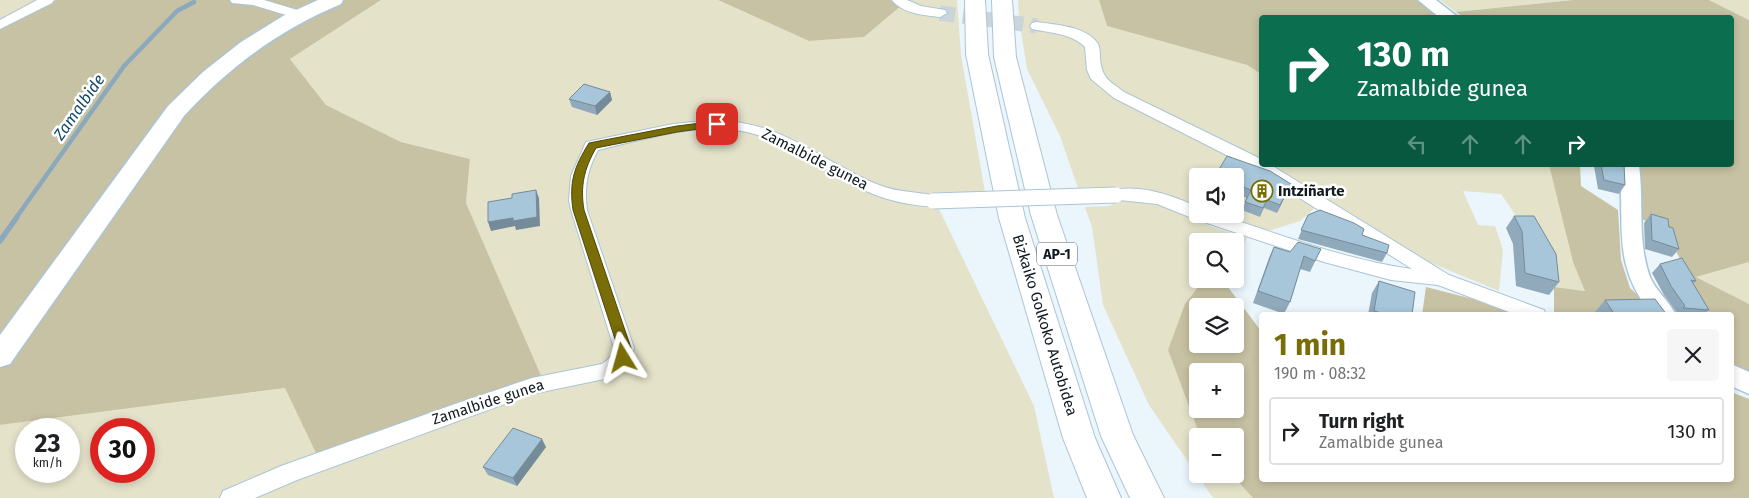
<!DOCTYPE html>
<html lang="en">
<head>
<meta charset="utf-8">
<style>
  :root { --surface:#fff; --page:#f6f6f6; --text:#202124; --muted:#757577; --line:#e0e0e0; --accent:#796d08 }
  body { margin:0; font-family:"Fira Sans",sans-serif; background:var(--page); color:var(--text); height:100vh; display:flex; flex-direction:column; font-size:19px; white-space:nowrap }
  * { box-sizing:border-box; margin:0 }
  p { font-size:16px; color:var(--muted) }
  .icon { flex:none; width:28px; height:28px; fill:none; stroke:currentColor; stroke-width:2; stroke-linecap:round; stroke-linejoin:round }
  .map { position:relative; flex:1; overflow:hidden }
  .side { position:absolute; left:1259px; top:312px; width:475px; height:170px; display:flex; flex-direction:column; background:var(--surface); border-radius:5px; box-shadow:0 2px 8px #0003 }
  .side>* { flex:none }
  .guide { position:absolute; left:1259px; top:15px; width:475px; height:152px; border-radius:5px; box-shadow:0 2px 8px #0003; background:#0b6e4f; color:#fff; overflow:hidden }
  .tools { position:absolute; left:1189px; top:168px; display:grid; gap:10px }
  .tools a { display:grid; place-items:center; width:55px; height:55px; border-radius:5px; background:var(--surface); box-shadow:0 2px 8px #0003; font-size:25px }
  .speed { position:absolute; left:15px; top:418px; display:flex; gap:10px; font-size:25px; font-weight:700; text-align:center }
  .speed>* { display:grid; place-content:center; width:65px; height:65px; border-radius:50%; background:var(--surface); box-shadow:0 2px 8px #0003; line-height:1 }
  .speed small { font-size:12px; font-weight:400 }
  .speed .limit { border:8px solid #d22; background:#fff; color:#111 }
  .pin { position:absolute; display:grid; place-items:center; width:42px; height:42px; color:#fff; margin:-21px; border-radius:10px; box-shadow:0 2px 8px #0006 }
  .me { position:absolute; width:55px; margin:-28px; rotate:352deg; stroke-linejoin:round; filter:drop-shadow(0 0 4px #0008) }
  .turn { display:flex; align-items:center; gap:18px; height:105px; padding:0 15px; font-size:22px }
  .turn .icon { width:65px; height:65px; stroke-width:2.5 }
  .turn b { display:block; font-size:35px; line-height:42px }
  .lanes { display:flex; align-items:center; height:48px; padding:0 15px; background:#0003; justify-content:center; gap:25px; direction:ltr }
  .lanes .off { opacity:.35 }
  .round { display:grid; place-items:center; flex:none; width:52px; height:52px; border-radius:5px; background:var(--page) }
  .headline { display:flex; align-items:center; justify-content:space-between; height:85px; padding:0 15px }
  h1 { font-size:30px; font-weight:700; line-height:38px; color:var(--accent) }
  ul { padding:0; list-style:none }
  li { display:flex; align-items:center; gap:15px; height:68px; margin:0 10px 8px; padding:0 5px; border:2px solid var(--line); border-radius:5px }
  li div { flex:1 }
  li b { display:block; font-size:19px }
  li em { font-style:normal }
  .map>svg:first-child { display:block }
</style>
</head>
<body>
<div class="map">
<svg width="1749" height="498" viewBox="0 0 1749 498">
  <rect width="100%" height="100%" fill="#eaf5fc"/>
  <path fill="#e5e2ca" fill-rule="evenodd" d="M0 0H56L0 28Z
    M381 0H718L809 41 864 37 908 0H957L961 55 985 192H935L939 209 1034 406 1054 498H0V425L286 388 541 378 466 203 470 159 401 142 326 105 290 59ZM26 429H69V471H26ZM101 429H144V471H101Z
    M1018 0H1099L1107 26 1247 65 1261 74V162L1115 88 1135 109 1216 146 1317 206 1300 221 1268 231 1206 214H1235V176H1198L1197 210 1146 190 1108 187 1078 188 1060 136 1027 69 1019 19Z
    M1440 0H1573L1456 12Z
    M1709 0H1749V20Z
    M1266 165H1549L1573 262 1586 291 1554 287 1550 265 1501 194 1463 191 1478 225 1495 226 1503 250 1499 291 1431 263 1340 212Z
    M1127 198 1164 202 1210 226 1247 238 1235 263V241H1198V279H1227L1225 283 1199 287 1168 350 1200 436H1198V474H1231L1253 498H1213L1149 405 1103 305 1092 227 1085 207 1109 206Z
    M1749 262V304L1696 277Z"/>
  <path fill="#c7c2a3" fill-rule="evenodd" d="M56 0H381L290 59 326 105 401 142 470 159 466 203 542 378 317 455 285 388 0 425V28Z
    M718 0H908L864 37 809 41Z
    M1099 0H1420L1442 17 1261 18V74L1247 65 1107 26Z
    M1573 0H1709L1749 20V262L1696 277 1749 304V375L1731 363V315H1710L1663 227 1641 219 1636 165H1731V18H1465L1456 12Z
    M1549 165H1580L1581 186 1618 210 1621 260 1630 288 1658 315H1559L1554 313V287L1585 291 1573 262Z
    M1225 283 1261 331V480H1731V392L1749 399V498H1253L1231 474H1235V436H1200L1168 350 1185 304 1199 286ZM1198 306H1235V344H1198ZM1235 371V409H1198V371Z
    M1426 287 1496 305 1522 315H1422Z"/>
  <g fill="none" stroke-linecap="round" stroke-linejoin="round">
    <path stroke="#8ba9bd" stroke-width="4.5" d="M16 218 124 66 177 11 194 2"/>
    <path stroke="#8ba9bd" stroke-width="5.5" d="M0 241 17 217"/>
    <path stroke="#c9d4db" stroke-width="15" stroke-dasharray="15 8" stroke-linecap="butt" d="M940 13 1037 26"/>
    <g stroke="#aac5d6" stroke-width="2">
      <path id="minor" d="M37 0H54L52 3 0 29V20Z
        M230 0H264L304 12 306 15 299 19 253 5 232 3Z
        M892 0H907L921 6 945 10 947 13 940 17C924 15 903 14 892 0Z
        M1037 22C1056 25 1087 26 1098 44 1100 48 1100 55 1100 59 1102 79 1110 81 1124 92L1261 159V165H1271L1449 275 1544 310 1546 315H1517L1438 285 1391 280 1324 262 1192 218 1157 204 1110 199 1108 195 1110 191C1138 183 1172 195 1198 207V214H1216C1280 234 1345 260 1412 269L1252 168 1114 98 1091 79 1087 70 1085 47C1071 33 1050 33 1032 29L1030 26 1032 23Z
        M715 120C788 123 817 160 879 185 898 193 919 191 939 197L941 201 939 205C929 208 919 205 909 204 845 194 808 148 751 133 701 120 647 139 598 150 587 170 584 188 587 210L634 348 628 364 614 377 532 394 297 480 255 498H220L223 491 281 466 455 404 532 378 602 364C609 359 613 356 614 348L571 210 569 200 571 176 586 142 673 124Z"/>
    </g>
    <g stroke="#aac5d6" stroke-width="3">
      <path id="tertiary" d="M1418 0H1436L1459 18H1440Z
        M1619 165H1639C1644 201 1637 242 1650 277 1656 291 1669 301 1676 315H1652C1610 262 1626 226 1619 165Z
        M1731 364 1749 372V394L1731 386Z"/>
    </g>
    <g stroke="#aac5d6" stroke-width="3">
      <path id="secondary" d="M318 0H343L341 4C279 30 229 67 184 116L10 364 0 367V335L168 106 203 72 241 42 283 16Z"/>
    </g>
    <g stroke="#aac5d6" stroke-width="2">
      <path id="motorway" d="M965 0H985L988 54 1025 218 1095 438 1121 498H1087L1063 438 999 218 966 54Z
        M992 0H1012L1016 57 1057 215 1133 435 1164 498H1130L1101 436 1031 215 994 57Z"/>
    </g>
    <use href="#minor" fill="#fff" fill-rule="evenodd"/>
    <use href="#tertiary" fill="#fff" fill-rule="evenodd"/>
    <use href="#secondary" fill="#fff" fill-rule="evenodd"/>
    <use href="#motorway" fill="#fff" fill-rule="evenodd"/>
    <g stroke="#aac5d6" stroke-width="17" stroke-linecap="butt">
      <path id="minor-bridge" d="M933 201 1116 195"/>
    </g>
    <use href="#minor-bridge" stroke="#fff" stroke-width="15"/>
  </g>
  <path fill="#90aabb" d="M610 92 612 100 597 115 572 107 569 99Z
    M1595 165H1624L1625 185 1619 194 1598 189 1594 166Z
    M1235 176 1291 184 1277 213 1264 208 1260 217 1242 210 1247 198 1235 194Z
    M1651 214 1669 227 1679 249 1672 257 1645 249 1644 223Z
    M1308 215 1362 235 1387 253 1382 262 1298 239Z
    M1514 216 1559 282 1549 295 1516 286 1513 244 1506 228Z
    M1274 247 1290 252 1321 249 1310 272 1300 269 1290 302 1284 314 1253 303 1269 258Z
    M1660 264 1696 281 1693 284 1709 310 1704 315H1677L1678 314 1664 295 1652 273Z
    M1379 281 1412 315H1368L1372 293Z
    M1605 300 1667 315H1597L1595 312Z
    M546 447 517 486 488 475 483 467Z"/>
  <path fill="#758b99" d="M610 92 612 100 597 115 595 106Z
    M1291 184 1287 192 1277 213 1280 205Z
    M536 190 539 198 540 226 516 230 515 226 491 231 488 222Z
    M542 439 546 447 517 486 513 478Z"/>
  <path fill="#a7c6da" stroke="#758b99" d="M584 84 610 92 595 106 569 99Z
    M1227 156 1270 171 1291 184 1280 205 1267 200 1263 208 1245 202 1251 190 1235 184V176H1215Z
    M1601 165H1624L1625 185 1604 180Z
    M536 190 537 217 513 221V218L488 222V202L512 198V194Z
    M1320 210 1354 223 1364 229 1362 235 1389 245 1387 253 1301 230 1308 215Z
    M1651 214 1668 219 1669 227 1673 228 1679 249 1652 240Z
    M1514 216H1534L1556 254 1559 282 1525 273 1522 231Z
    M1298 242 1321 249 1315 261 1304 256 1290 302 1258 291 1274 247 1290 252Z
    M1682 258 1696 281 1691 280 1709 310 1683 308 1685 306 1671 286 1660 264Z
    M1379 281 1415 292 1412 315H1385V314L1374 311Z
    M1655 299 1667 315H1615L1605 300Z
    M513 428 542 439 513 478 483 467Z"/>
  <path fill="#796d08" stroke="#4f4705" d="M717 121 720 122V126L677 132 596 148C584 169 580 186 584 210L631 348 627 361H619L617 358 618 348 573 210C569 182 574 167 589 143L677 126Z"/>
  <defs>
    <g id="building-ring" transform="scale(1.125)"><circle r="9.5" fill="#fff" stroke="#796d08" stroke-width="1.5"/><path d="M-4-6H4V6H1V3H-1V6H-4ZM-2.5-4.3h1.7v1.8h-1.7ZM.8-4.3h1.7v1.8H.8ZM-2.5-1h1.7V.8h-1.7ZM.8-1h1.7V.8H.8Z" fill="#796d08"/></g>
  </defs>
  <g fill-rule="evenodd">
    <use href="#building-ring" x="1262" y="191"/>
  </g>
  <g text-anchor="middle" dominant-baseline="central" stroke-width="5" stroke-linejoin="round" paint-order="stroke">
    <rect fill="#fff" stroke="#585f63" stroke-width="1" x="1037" y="242.5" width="40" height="23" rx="4"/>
    <g font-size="14" font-weight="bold" fill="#101a20">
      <text x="1057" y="254">AP-1</text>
    </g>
    <g font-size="15" fill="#101a20" stroke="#fff">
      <text transform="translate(815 159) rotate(27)">Zamalbide gunea</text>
      <text transform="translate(1045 325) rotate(73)">Bizkaiko Golkoko Autobidea</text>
      <text transform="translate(488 402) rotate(-18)">Zamalbide gunea</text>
    </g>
    <g font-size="15" font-weight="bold" fill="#101a20" stroke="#fff" text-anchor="start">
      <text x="1278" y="191">Intziñarte</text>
    </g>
    <g font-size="16" font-style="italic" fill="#144a67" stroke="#fff">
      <text transform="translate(79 107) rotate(-55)">Zamalbide</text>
    </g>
  </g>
</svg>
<div class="tools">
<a><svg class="icon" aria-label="sound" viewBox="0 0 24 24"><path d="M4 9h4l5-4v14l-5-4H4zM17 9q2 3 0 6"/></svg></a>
<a><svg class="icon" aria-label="search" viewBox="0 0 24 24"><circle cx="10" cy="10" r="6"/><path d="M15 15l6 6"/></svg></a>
<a><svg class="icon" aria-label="layers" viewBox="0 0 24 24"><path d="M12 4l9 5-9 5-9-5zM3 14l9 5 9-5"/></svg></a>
<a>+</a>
<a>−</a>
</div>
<div class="speed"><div>23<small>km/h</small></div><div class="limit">30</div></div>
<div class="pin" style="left:717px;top:124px;background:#d93025"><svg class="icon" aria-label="arrive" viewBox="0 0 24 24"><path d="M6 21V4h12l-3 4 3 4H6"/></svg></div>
<svg class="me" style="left:623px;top:358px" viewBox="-20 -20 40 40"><path d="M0-17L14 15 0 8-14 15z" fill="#796d08" stroke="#fff" stroke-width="4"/></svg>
<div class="guide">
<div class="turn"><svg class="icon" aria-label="right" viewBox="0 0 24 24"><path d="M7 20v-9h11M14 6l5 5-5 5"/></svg><div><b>130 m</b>Zamalbide gunea</div></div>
<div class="lanes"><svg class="icon off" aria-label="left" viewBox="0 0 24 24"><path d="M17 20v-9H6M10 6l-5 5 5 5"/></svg><svg class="icon off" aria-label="ahead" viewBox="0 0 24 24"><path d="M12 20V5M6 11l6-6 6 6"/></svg><svg class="icon off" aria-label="ahead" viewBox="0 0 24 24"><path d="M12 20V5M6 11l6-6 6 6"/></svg><svg class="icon" aria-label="right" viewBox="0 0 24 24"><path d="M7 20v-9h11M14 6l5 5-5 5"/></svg></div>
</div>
<section class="side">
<div class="headline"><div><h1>1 min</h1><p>190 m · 08:32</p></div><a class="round"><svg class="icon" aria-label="close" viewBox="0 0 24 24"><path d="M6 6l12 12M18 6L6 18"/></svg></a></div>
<ul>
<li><svg class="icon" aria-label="right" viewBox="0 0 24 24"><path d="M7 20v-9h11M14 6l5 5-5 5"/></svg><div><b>Turn right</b><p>Zamalbide gunea</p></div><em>130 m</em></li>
</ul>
</section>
</div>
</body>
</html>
